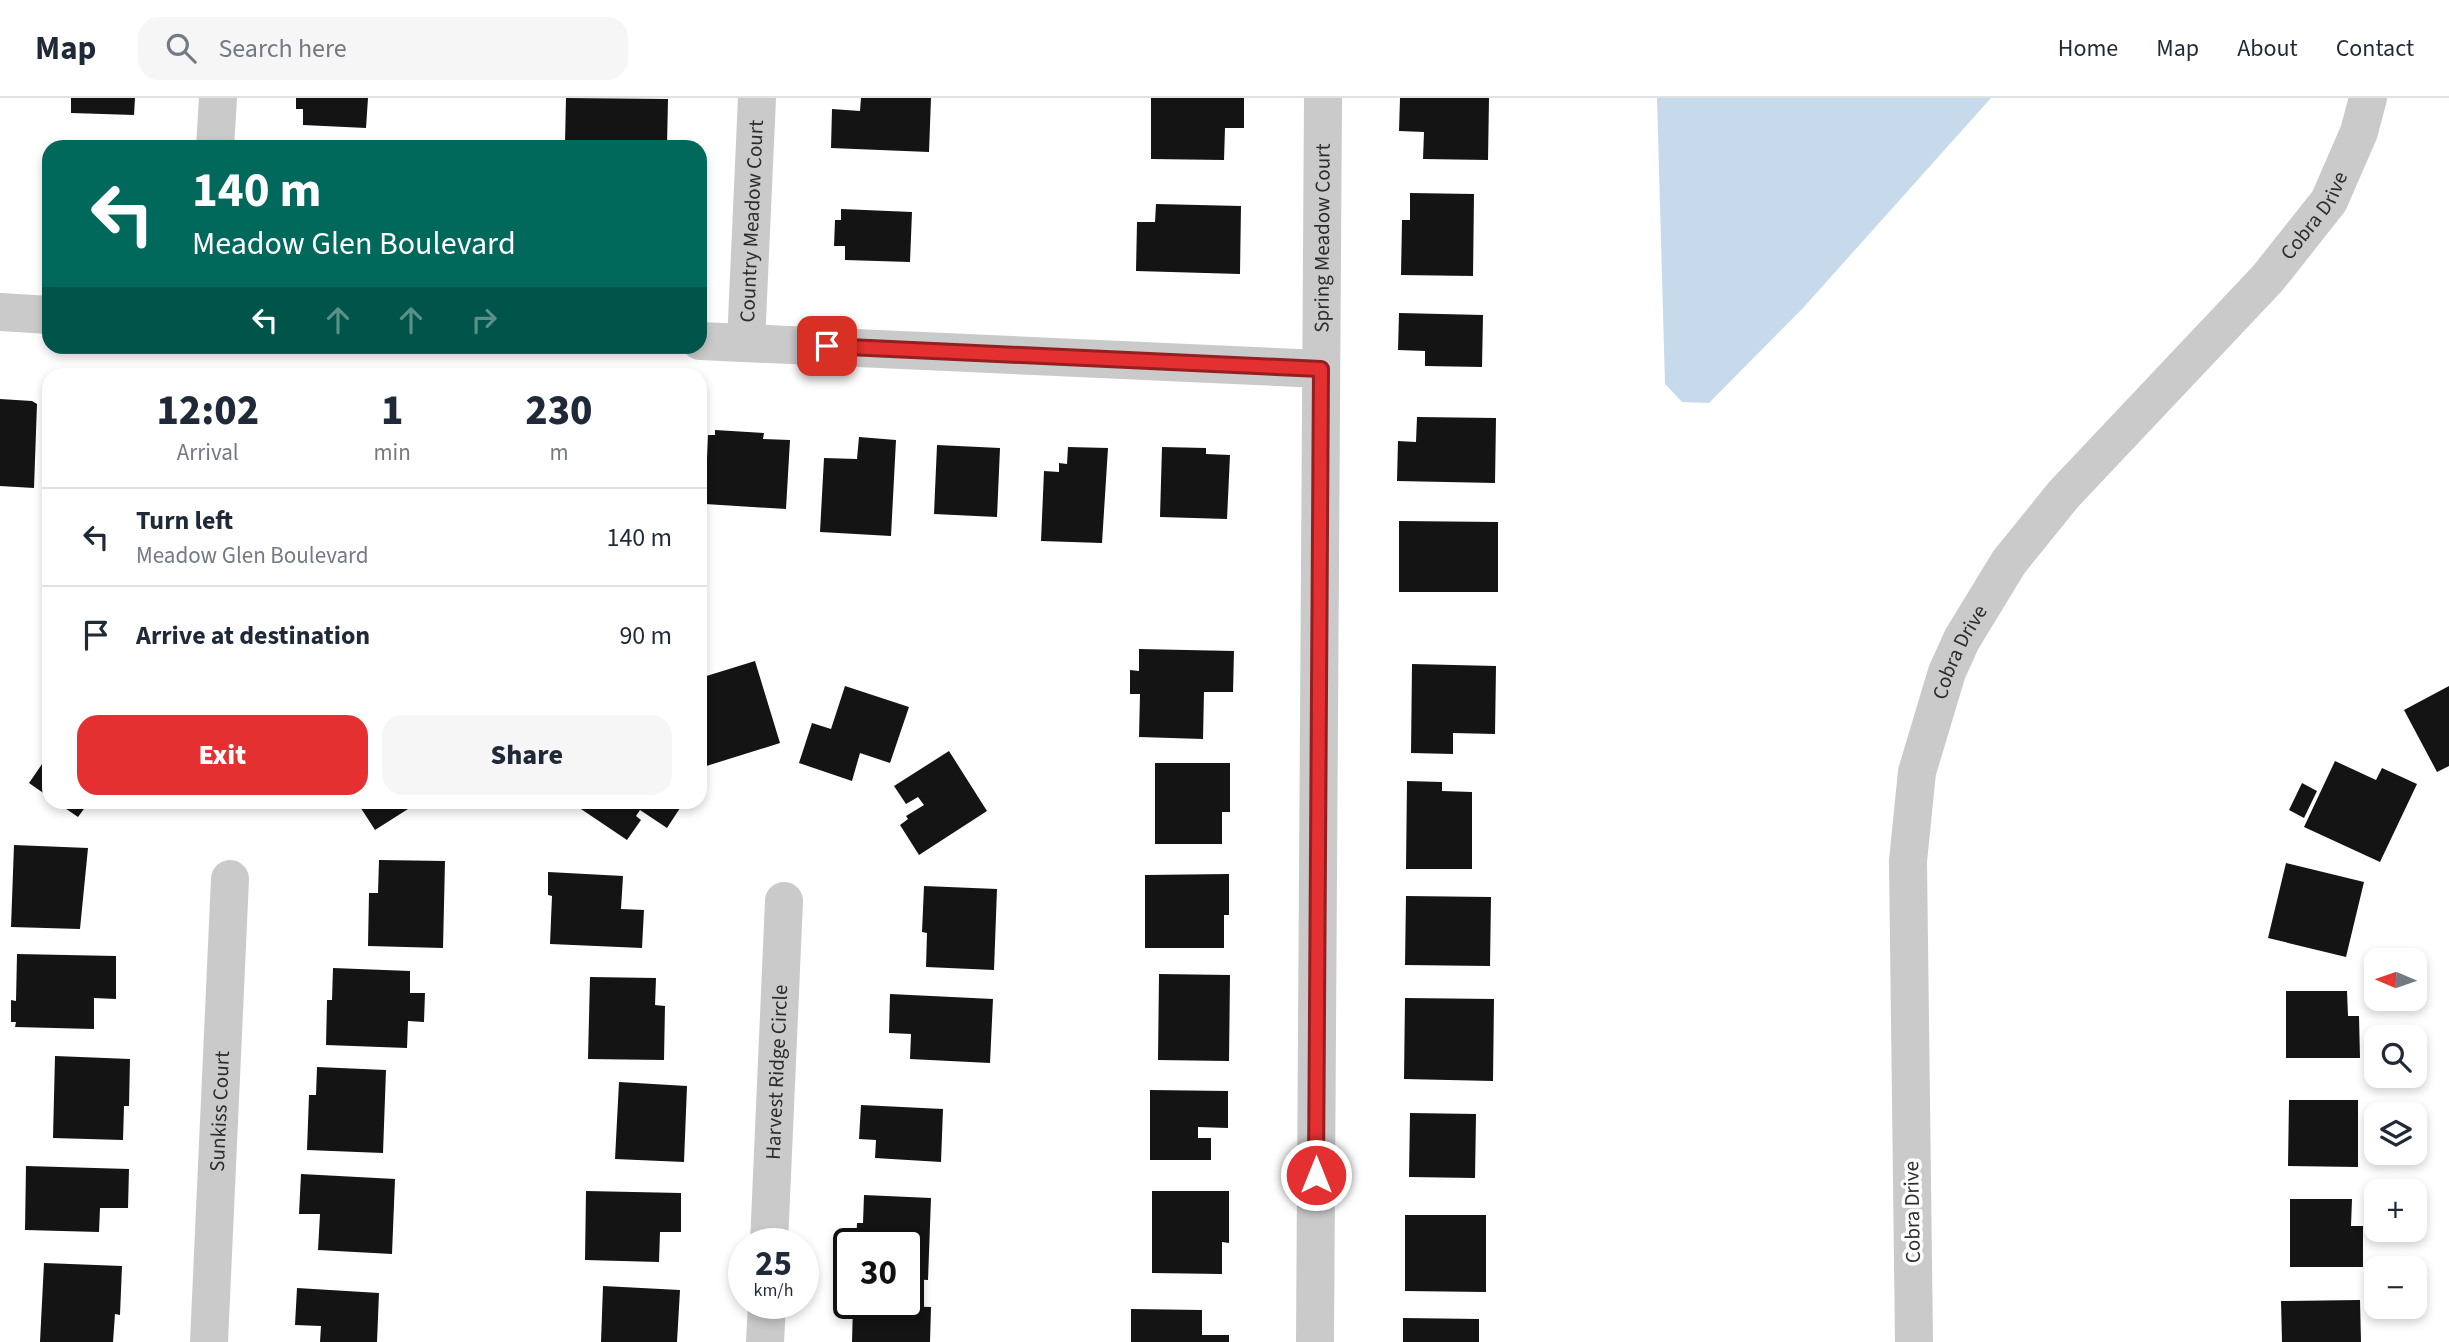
<!DOCTYPE html>
<html lang="en">
<head>
<meta charset="utf-8">
<style>
  :root { --surface:#fff; --page:#f6f6f7; --text:#1f2937; --muted:#747a83; --line:#e0e1e3; --accent:#e43031 }
  body { margin:0; font-family:"Source Sans 3",sans-serif; background:var(--page); color:var(--text); height:100vh; display:flex; flex-direction:column; font-size:26px; white-space:nowrap }
  * { box-sizing:border-box; margin:0 }
  p { font-size:23px; color:var(--muted) }
  .icon { flex:none; width:38px; height:38px; fill:none; stroke:currentColor; stroke-width:2; stroke-linecap:round; stroke-linejoin:round }
  .map { position:relative; flex:1; overflow:hidden }
  .side { position:absolute; left:42px; top:270px; width:665px; height:441px; display:flex; flex-direction:column; background:var(--surface); border-radius:21px; box-shadow:0 4px 10px #0003 }
  .side>* { flex:none }
  .top-card { position:absolute; left:42px; top:42px; width:665px; height:214px; border-radius:21px; box-shadow:0 4px 10px #0003; background:#00695c; color:#fff; overflow:hidden }
  .needle { width:46px; rotate:272deg }
  .controls { position:absolute; left:2364px; top:850px; display:grid; gap:14px }
  .controls a { display:grid; place-items:center; width:63px; height:63px; border-radius:14px; background:var(--surface); box-shadow:0 4px 10px #0003; font-size:35px }
  .speed { position:absolute; left:728px; top:1130px; display:flex; gap:14px; font-size:35px; font-weight:700; text-align:center }
  .speed>* { display:grid; place-content:center; width:91px; height:91px; border-radius:50%; background:var(--surface); box-shadow:0 4px 10px #0003; line-height:1 }
  .speed small { font-size:18px; font-weight:400 }
  .speed .limit { border:4px solid #111; border-radius:10px; background:#fff; color:#111 }
  .pin { position:absolute; display:grid; place-items:center; width:60px; height:60px; color:#fff; margin:-30px; border-radius:14px; box-shadow:0 4px 10px #0006 }
  .me { position:absolute; width:77px; margin:-38px; rotate:0deg; stroke-linejoin:round; filter:drop-shadow(0 0 5px #0008) }
  .turn { display:flex; align-items:center; gap:24px; height:147px; padding:0 35px; font-size:32px }
  .turn .icon { width:91px; height:91px; stroke-width:2.5 }
  .turn b { display:block; font-size:49px; line-height:60px }
  .lanes { display:flex; align-items:center; height:66px; padding:0 35px; background:#0003; justify-content:center; gap:35px; direction:ltr }
  .lanes .off { opacity:.35 }
  .eta { display:flex; justify-content:space-evenly; align-items:center; height:119px; text-align:center }
  .eta b { font-size:42px; font-weight:800; line-height:49px }
  .action { display:flex; gap:14px; margin-top:auto; padding:14px 35px }
  .action a { flex:1; height:80px; border-radius:21px; background:var(--accent); color:#fff; font-size:28px; font-weight:800; line-height:80px; text-align:center }
  .action a+a { background:var(--page); color:var(--text) }
  ul { padding:0; list-style:none }
  li { display:flex; align-items:center; gap:21px; height:98px; padding:0 35px; border-top:2px solid var(--line) }
  li div { flex:1 }
  li b { display:block; font-size:26px }
  li em { font-style:normal }
  header { display:flex; align-items:center; gap:42px; box-sizing:border-box; height:98px; padding:0 35px; background:var(--surface); border-bottom:2px solid var(--line) }
  header strong { font-size:33px }
  nav { display:flex; gap:38px; margin-inline-start:auto; font-size:24px }
  .search { width:490px; height:63px; background:var(--page); display:flex; align-items:center; gap:18px; box-sizing:border-box; padding:0 24px; border-radius:21px; color:var(--muted); font-size:26px }
  .map>svg:first-child { display:block }
</style>
</head>
<body>
<header>
<strong>Map</strong>
<div class="search"><svg class="icon" aria-label="search" viewBox="0 0 24 24"><circle cx="10" cy="10" r="6"/><path d="M15 15l6 6"/></svg>Search here</div>
<nav><a>Home</a><a>Map</a><a>About</a><a>Contact</a></nav>
</header>
<div class="map">
<svg width="2449" height="1244" viewBox="0 0 2449 1244">
  <rect width="100%" height="100%" fill="#fff"/>
  <path fill="#c7daeb" d="M1657 0H1991L1803 210 1709 305 1682 304 1665 286Z"/>
  <path fill="#141414" d="M71 0H135L134 17 71 15Z
    M296 0H368L366 30 303 27V11H296Z
    M566 0 668 1 667 48 565 45Z
    M861 0H931L929 54 831 50 832 11 860 13Z
    M1151 0H1244V30H1225L1224 62 1151 61Z
    M1400 0H1489L1488 62 1423 61 1424 34 1399 33Z
    M1410 95 1474 96 1473 178 1401 177 1402 122H1410Z
    M1156 106 1241 108 1240 176 1136 173 1137 124H1155Z
    M841 111 912 114 910 164 845 162V148H834L835 122H841Z
    M1399 215 1483 217 1482 269 1425 268V253L1398 252Z
    M0 301 32 303 37 306 34 390 0 388Z
    M1417 319 1496 320 1495 385 1397 383 1398 343 1416 344Z
    M715 332 764 335 763 341 790 342 786 411 705 406 708 337H715Z
    M859 339 896 342 891 438 820 434 824 360 857 361Z
    M937 347 1000 350 997 419 934 416Z
    M1068 349 1108 350 1102 445 1041 443 1044 373 1059 374V365L1067 366Z
    M1162 349 1206 350V356L1230 357 1227 421 1160 419Z
    M1399 423 1498 424V494H1399Z
    M1139 551 1234 553 1233 594H1204L1203 641 1139 639 1140 596H1130V572L1139 573Z
    M755 563 780 645 700 670V580Z
    M1412 566 1496 568 1495 636 1453 635V656L1411 655Z
    M845 588 909 609 890 665 860 655 852 683 799 665 812 625 831 631Z
    M2449 588V668L2437 674 2404 612Z
    M949 653 987 713 919 757 900 727 908 721 906 718 924 707 918 699 906 706 894 688Z
    M49 656V699L29 685Z
    M2335 663 2376 682 2382 670 2417 686 2380 764 2304 729Z
    M1155 665H1230V714H1222V746H1155Z
    M1407 683 1442 684V693L1472 694V771H1406Z
    M2302 685 2317 693 2304 720 2289 712Z
    M56 704H89L78 719Z
    M357 704H419L375 732Z
    M582 704H684L667 730 640 712 636 718 641 722 627 742 578 709Z
    M14 747 88 750 80 831 11 829Z
    M379 762 445 763 443 850 368 848 369 795H378Z
    M2286 765 2364 784 2346 859 2268 840Z
    M548 774 623 778 621 811 644 812 642 850 550 846 552 798 548 797Z
    M1229 776V817H1224V850H1145V777Z
    M924 788 997 791 994 872 926 869 927 835 922 834Z
    M1406 798 1491 799 1490 868 1405 867Z
    M17 856 116 858V901L94 900V931L15 929 16 924H11V902L16 903Z
    M333 870 410 873V895H425L424 924 408 923 407 950 326 947 327 902H332Z
    M1159 876 1230 877 1229 963 1158 962Z
    M590 879 656 880 655 907 665 908 664 962 588 961Z
    M2286 893H2347L2348 918H2359L2360 960H2286Z
    M890 896 993 901 990 965 910 961 911 936 889 935Z
    M1405 900 1494 901 1493 983 1404 981Z
    M55 958 130 961 129 1008H124L123 1042 53 1040Z
    M317 969 386 972 383 1055 307 1052 309 997H316Z
    M619 984 687 988 684 1064 615 1061Z
    M1150 992 1228 993V1030L1198 1029V1040H1211V1062H1150Z
    M2289 1002H2358V1069L2288 1068Z
    M861 1007 943 1011 941 1064 875 1060 876 1042 859 1041Z
    M1410 1015 1476 1016 1475 1080 1409 1079Z
    M26 1068 129 1071 128 1110H100L99 1134 25 1132Z
    M301 1076 395 1081 392 1156 318 1152 320 1116H299Z
    M586 1093 681 1095V1134H660L659 1164 585 1162Z
    M1152 1093H1229V1145L1222 1144V1176L1152 1175Z
    M864 1097 931 1100 928 1182 908 1181V1146H856L857 1125H863Z
    M2290 1101H2352L2351 1128H2363V1169H2290Z
    M1405 1117H1486V1194L1405 1193Z
    M44 1165 122 1168 120 1217 115 1216 113 1244H40Z
    M603 1188 680 1192 677 1244H601Z
    M297 1190 379 1195 377 1244H320L321 1228 295 1227Z
    M2360 1202 2361 1244H2282L2281 1203Z
    M853 1207 931 1209 930 1244H852Z
    M1131 1211 1202 1212V1237H1229V1244H1131Z
    M1403 1220 1479 1221V1244H1403Z"/>
  <g fill="none" stroke-linecap="round" stroke-linejoin="round">
    <g stroke="#cacaca" stroke-width="38">
      <path d="M215 49 218 0"/>
      <path d="M0 214 49 217"/>
      <path d="M700 243 1321 271"/>
      <path id="s1" d="M746 245 757 0"/>
      <path id="s2" d="M769 1146 784 803"/>
      <path id="s3" d="M209 1244 230 781"/>
      <path d="M765 1244 767 1206"/>
      <path id="s4" d="M1315 1244 1323 0"/>
      <path id="s5" d="M1914 1244 1908 763 1917 674 1947 574 1962 541 2009 464 2064 396 2268 180 2329 103 2359 34 2368 0"/>
    </g>
  </g>
  <g fill="none" stroke-linecap="round" stroke-linejoin="round">
    <g stroke="#941f20" stroke-width="18">
      <path id="route" d="M827 248 1321 271 1316 1077"/>
    </g>
    <use href="#route" stroke="#e43031" stroke-width="12"/>
  </g>
  <g text-anchor="middle" dominant-baseline="central" stroke-width="7" stroke-linejoin="round" paint-order="stroke">
    <g font-size="21" fill="#2d2d2d" stroke="#fff">
      <text stroke="none"><textPath href="#s5" startOffset="1264">Cobra Drive</textPath></text>
      <text stroke="none"><textPath href="#s1" startOffset="122">Country Meadow Court</textPath></text>
      <text stroke="none"><textPath href="#s4" startOffset="1104">Spring Meadow Court</textPath></text>
      <text stroke="none"><textPath href="#s5" startOffset="698">Cobra Drive</textPath></text>
      <text stroke="none"><textPath href="#s2" startOffset="172">Harvest Ridge Circle</textPath></text>
      <text stroke="none"><textPath href="#s3" startOffset="231">Sunkiss Court</textPath></text>
      <text transform="translate(1912 1114) rotate(-91)">Cobra Drive</text>
    </g>
  </g>
</svg>
<div class="controls">
<a><svg class="needle" viewBox="-14 -14 28 28"><path d="M0-13l5 13h-10z" fill="#e53935"/><path d="M0 13l5-13h-10z" fill="#747a83"/></svg></a>
<a><svg class="icon" aria-label="search" viewBox="0 0 24 24"><circle cx="10" cy="10" r="6"/><path d="M15 15l6 6"/></svg></a>
<a><svg class="icon" aria-label="layers" viewBox="0 0 24 24"><path d="M12 4l9 5-9 5-9-5zM3 14l9 5 9-5"/></svg></a>
<a>+</a>
<a>−</a>
</div>
<div class="speed"><div>25<small>km/h</small></div><div class="limit">30</div></div>
<div class="pin" style="left:827px;top:248px;background:#d93025"><svg class="icon" aria-label="arrive" viewBox="0 0 24 24"><path d="M6 21V4h12l-3 4 3 4H6"/></svg></div>
<svg class="me" style="left:1316px;top:1077px" viewBox="-20 -20 40 40"><circle r="17" fill="#e43031" stroke="#fff" stroke-width="3"/><path d="M0-11L8 9 0 5-8 9z" fill="#fff"/></svg>
<div class="top-card">
<div class="turn"><svg class="icon" aria-label="left" viewBox="0 0 24 24"><path d="M17 20v-9H6M10 6l-5 5 5 5"/></svg><div><b>140 m</b>Meadow Glen Boulevard</div></div>
<div class="lanes"><svg class="icon" aria-label="left" viewBox="0 0 24 24"><path d="M17 20v-9H6M10 6l-5 5 5 5"/></svg><svg class="icon off" aria-label="ahead" viewBox="0 0 24 24"><path d="M12 20V5M6 11l6-6 6 6"/></svg><svg class="icon off" aria-label="ahead" viewBox="0 0 24 24"><path d="M12 20V5M6 11l6-6 6 6"/></svg><svg class="icon off" aria-label="right" viewBox="0 0 24 24"><path d="M7 20v-9h11M14 6l5 5-5 5"/></svg></div>
</div>
<section class="side">
<div class="eta">
<div><b>12:02</b><p>Arrival</p></div>
<div><b>1</b><p>min</p></div>
<div><b>230</b><p>m</p></div>
</div>
<ul>
<li><svg class="icon" aria-label="left" viewBox="0 0 24 24"><path d="M17 20v-9H6M10 6l-5 5 5 5"/></svg><div><b>Turn left</b><p>Meadow Glen Boulevard</p></div><em>140 m</em></li>
<li><svg class="icon" aria-label="arrive" viewBox="0 0 24 24"><path d="M6 21V4h12l-3 4 3 4H6"/></svg><div><b>Arrive at destination</b></div><em>90 m</em></li>
</ul>
<div class="action"><a>Exit</a><a>Share</a></div>
</section>
</div>
</body>
</html>
